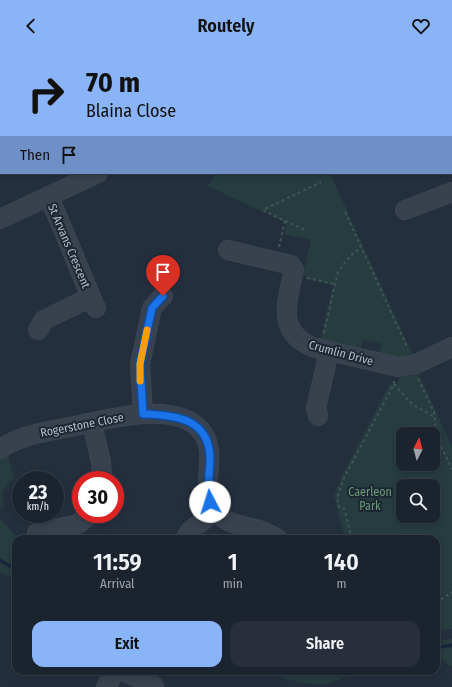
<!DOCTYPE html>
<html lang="en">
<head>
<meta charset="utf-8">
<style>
  :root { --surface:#1b232e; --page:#282f3a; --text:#f1f3f6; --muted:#a0a4aa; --line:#39404a; --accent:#8ab4f8 }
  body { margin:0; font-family:"Fira Sans Condensed",sans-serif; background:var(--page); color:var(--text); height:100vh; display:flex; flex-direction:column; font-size:15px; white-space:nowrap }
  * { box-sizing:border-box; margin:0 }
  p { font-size:13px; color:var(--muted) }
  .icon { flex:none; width:22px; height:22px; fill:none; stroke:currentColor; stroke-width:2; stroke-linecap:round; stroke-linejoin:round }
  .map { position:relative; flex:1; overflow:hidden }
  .panel { position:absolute; left:12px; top:483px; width:428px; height:140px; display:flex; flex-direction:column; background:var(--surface); border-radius:12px; box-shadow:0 2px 6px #0003,0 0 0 1px var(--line) }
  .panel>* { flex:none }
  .hud { position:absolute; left:0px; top:0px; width:452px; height:122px; box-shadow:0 2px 6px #0003,0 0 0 1px var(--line); background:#8ab4f8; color:#111; overflow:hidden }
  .needle { width:26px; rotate:6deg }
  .controls { position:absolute; left:396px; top:375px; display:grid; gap:8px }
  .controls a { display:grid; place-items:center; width:44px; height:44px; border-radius:8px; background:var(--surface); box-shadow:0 2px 6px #0003,0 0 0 1px var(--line); font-size:20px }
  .speed { position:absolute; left:12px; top:419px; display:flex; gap:8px; font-size:20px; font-weight:700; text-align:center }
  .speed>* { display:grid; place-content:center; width:52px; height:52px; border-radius:50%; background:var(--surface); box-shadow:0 2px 6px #0003,0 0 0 1px var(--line); line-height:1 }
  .speed small { font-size:10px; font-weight:400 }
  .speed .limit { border:6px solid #d22; background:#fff; color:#111 }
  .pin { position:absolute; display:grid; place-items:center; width:34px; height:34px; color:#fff; margin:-41px -17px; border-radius:50% 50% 50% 0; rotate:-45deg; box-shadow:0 0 4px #0007 }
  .pin .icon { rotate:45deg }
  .me { position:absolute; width:44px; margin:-22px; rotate:355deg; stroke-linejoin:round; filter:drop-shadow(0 0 3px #0008) }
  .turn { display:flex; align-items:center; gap:14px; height:84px; padding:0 20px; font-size:18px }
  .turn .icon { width:52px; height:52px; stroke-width:2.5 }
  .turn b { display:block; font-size:28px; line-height:34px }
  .then { display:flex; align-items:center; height:38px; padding:0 20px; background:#0003; gap:8px; font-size:15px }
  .eta { display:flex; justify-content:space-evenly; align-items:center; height:68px; text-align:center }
  .eta b { font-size:24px; font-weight:600; line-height:28px }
  .primary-button { display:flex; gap:8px; margin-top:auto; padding:8px 20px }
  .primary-button a { flex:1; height:46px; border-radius:12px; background:var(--accent); color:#111; font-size:16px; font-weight:600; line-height:46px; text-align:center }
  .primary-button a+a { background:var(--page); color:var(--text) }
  header { display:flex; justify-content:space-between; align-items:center; height:52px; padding:0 20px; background:var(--accent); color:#111; font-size:18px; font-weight:600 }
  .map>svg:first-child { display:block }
</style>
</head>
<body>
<header><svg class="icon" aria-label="back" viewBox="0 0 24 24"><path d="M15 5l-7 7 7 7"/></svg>Routely<svg class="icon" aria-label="heart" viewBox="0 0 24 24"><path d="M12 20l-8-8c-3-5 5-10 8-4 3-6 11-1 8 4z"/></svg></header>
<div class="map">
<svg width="452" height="635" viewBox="0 0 452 635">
  <rect width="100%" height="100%" fill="#242f3e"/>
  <path fill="#263c3f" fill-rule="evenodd" d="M216 121H330L413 303 399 306 379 302 382 292 363 288 360 298 320 288 333 233 306 227 307 224 303 223 311 188 284 182 287 173 282 169 208 134Z
    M419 322 452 395V577L436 578V487H345L334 444 341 425 390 332H396L400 325ZM403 382H433V412H403ZM403 434H433V464H403Z
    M8 402 14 428 10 429 1 440 4 455 2 456 0 455V407Z
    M0 466 18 487H16V527L0 520Z
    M452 587V614H450L439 605H436V589Z
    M262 619H384C374 624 366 623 356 623 345 624 335 631 323 632 304 633 280 626 262 619Z"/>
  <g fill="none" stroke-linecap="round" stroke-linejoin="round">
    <path stroke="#17263c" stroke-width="3.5" d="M0 508 16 518
      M436 596 452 593"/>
    <g stroke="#414a57" stroke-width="20">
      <path id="minor" d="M131 0V1
        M48 144C66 181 79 219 96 256
        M405 158 452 140
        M0 167 98 121
        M228 198 291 213 294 218C287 249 276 279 312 295L398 315 416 312 452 295
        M38 278 44 268 91 245
        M143 362 140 312 152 256 163 244
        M318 364 316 356 329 300
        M92 371 101 410 102 428
        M0 397C22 382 49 379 75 374 108 367 182 346 204 383 218 406 198 437 215 459 227 474 245 473 262 479 267 481 273 484 278 487
        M37 481 78 472 90 462
        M185 487 190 479 215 459
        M124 619 154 634
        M106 635 115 619"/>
    </g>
    <path stroke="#3f5557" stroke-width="2" stroke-dasharray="3 3" stroke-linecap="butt" d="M444 0 445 1
      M451 23 452 26
      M345 160 408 297
      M285 169 305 178
      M279 195 285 169 263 158 321 130
      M307 226 335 232
      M324 281 338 220 350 204 361 196
      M418 327 434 360 437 386 452 417
      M394 332 412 352 434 365
      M352 487 344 456 339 455 337 446 344 426 394 332V329
      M436 551 452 540"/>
    <use href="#minor" stroke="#38414e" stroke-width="19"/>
  </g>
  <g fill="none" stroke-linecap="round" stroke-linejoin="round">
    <g stroke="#114b97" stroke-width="10">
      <path id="route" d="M163 244 152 256 140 312 143 362C178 363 211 367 210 410 209 424 207 437 210 450"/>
    </g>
    <use href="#route" stroke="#1a73e8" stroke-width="7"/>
    <path stroke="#f59e0b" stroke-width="7" d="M140 329V312L147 278"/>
  </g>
  <g text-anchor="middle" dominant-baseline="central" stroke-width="4" stroke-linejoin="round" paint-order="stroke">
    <g font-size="12" fill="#b4bcc9" stroke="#1d2633">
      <text transform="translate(69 194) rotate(67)">St Arvans Crescent</text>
      <text transform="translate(341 301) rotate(15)">Crumlin Drive</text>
      <text transform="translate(82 373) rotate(-11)">Rogerstone Close</text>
    </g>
    <g font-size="12" fill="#6b9a76" stroke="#1d2633">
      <text x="370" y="440">Caerleon<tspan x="370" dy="14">Park</tspan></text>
    </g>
  </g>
</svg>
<div class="controls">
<a><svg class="needle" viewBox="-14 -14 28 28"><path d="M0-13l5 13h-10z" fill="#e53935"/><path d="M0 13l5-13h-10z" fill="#a0a4aa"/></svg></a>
<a><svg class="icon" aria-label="search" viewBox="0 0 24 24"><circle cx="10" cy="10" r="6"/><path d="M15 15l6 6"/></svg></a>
</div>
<div class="speed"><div>23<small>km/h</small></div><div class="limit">30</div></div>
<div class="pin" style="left:163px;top:244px;background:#d93025"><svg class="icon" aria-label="arrive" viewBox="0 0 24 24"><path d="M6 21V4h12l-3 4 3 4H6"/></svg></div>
<svg class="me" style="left:210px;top:450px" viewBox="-20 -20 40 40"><circle r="19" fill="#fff"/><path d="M0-13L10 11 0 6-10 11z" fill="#1a73e8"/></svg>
<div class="hud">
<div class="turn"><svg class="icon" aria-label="right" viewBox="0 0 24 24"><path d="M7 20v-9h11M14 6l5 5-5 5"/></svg><div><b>70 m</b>Blaina Close</div></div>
<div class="then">Then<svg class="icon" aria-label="arrive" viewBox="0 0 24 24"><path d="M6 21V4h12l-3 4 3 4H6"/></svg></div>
</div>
<section class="panel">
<div class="eta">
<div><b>11:59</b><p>Arrival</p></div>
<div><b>1</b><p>min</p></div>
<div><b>140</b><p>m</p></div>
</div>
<div class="primary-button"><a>Exit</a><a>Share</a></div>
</section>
</div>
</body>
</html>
